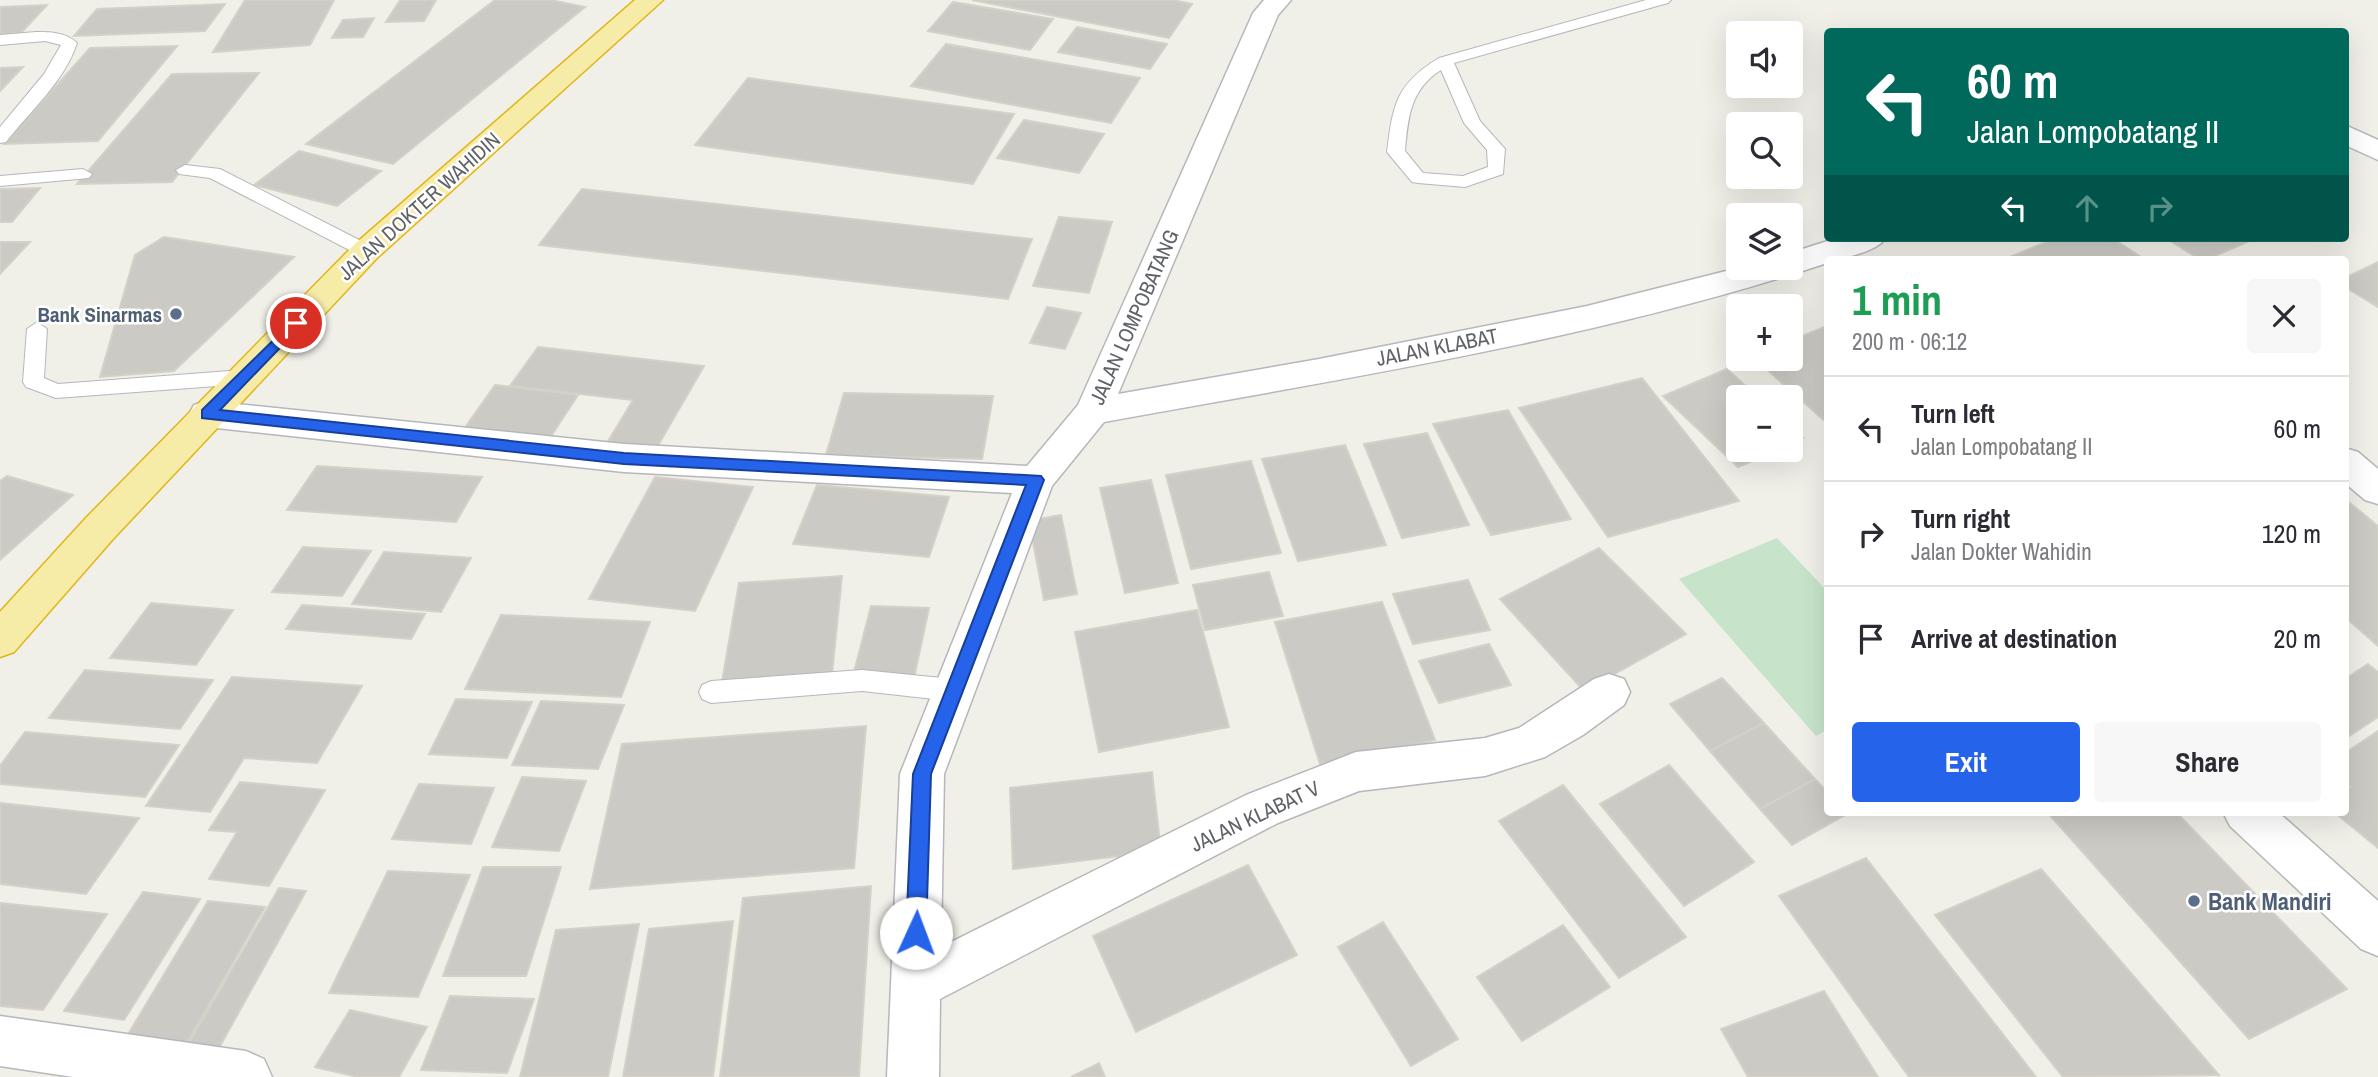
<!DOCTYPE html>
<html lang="en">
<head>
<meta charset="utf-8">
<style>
  :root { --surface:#fff; --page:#f7f7f7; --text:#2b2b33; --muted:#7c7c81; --line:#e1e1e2; --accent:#2563eb }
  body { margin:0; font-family:"Archivo Narrow",sans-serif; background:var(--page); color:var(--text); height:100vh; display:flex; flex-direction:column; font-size:26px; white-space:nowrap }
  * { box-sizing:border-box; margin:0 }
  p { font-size:23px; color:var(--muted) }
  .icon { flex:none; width:38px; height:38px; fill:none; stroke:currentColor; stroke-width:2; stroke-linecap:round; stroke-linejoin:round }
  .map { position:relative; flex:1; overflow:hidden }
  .side { position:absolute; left:1824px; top:256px; width:525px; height:560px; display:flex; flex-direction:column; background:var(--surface); border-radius:7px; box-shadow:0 7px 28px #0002 }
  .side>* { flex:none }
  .hud { position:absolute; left:1824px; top:28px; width:525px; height:214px; border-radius:7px; box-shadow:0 7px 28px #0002; background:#00695c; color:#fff; overflow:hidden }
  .fabs { position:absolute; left:1726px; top:21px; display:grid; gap:14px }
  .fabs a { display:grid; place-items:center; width:77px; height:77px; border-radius:7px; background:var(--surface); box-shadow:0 7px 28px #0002; font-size:35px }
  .pin { position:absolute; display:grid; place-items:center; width:60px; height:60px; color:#fff; margin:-30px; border:4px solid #fff; border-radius:50%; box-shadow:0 2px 7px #0007 }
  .me { position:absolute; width:77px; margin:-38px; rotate:2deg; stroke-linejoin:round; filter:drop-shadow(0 0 5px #0008) }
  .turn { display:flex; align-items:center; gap:24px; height:147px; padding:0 28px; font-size:32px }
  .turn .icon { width:91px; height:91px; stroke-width:2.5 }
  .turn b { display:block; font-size:49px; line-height:60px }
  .lanes { display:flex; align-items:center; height:66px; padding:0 28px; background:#0003; justify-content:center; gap:35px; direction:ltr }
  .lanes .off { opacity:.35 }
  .round { display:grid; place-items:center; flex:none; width:74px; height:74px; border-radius:7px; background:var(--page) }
  .headline { display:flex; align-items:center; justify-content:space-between; height:119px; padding:0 28px }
  h1 { font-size:42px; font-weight:700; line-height:52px; color:#1e9e55 }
  .button { display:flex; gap:14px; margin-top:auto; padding:14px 28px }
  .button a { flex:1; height:80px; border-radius:7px; background:var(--accent); color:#fff; font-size:28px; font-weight:700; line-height:80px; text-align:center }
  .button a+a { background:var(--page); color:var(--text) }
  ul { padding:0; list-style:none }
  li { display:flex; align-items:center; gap:21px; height:105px; padding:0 28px; border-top:2px solid var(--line) }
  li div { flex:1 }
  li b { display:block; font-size:26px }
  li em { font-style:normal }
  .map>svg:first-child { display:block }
</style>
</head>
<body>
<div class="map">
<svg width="2378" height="1077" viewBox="0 0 2378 1077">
  <rect width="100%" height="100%" fill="#f0efe8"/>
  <path fill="#c7e4ca" d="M1777 538 1827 591V730L1816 736 1679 579Z"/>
  <path fill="#cbcac4" stroke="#d4d1c7" stroke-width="2" d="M245 0H334L310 45 213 52Z
    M400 0H436L424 21 386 22Z
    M495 0H550L585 7 393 164 306 144Z
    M972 0H1173L1192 4 1169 38Z
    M953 2 1053 19 1030 50 928 31Z
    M225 4 205 31 74 36 97 9Z
    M47 5 21 33 0 34V7Z
    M374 18 363 37 332 38 343 20Z
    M1077 27 1167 44 1150 69 1058 52Z
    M946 44 1140 78 1111 123 911 86Z
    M177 46 98 141 4 144 90 48Z
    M23 67 0 91V68Z
    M259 73 172 182 77 184 172 74Z
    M748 78 1014 114 973 184 695 145Z
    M1024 120 1104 134 1079 173 997 158Z
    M299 151 381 171 337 206 254 185Z
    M40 188 12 222H0V189Z
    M582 189 1032 239 1008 299 539 245Z
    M1059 217 1112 222 1089 293 1033 286Z
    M164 237 294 257 174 371 100 377 135 255Z
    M2056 238H2112L2144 259H2005Z
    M2166 238H2256L2208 259H2199Z
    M0 242H30L0 274Z
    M2378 262V307L2345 287V278Z
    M1047 307 1081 313 1065 349 1030 343Z
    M1827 326V423L1755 359H1790V341Z
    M538 347 704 366 656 449 607 443 633 400 510 386Z
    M1727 369 1758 397H1738V450H1778L1738 467 1663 396Z
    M1642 378 1739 501 1608 537 1519 408Z
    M495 385 578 395 544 447 459 436Z
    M844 393 993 396 982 459 826 455Z
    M1508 410 1571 519 1491 535 1433 424Z
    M1790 427 1803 438 1790 444Z
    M1427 433 1469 525 1402 538 1364 444Z
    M1345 445 1386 545 1298 561 1262 459Z
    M1251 461 1281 553 1191 569 1166 475Z
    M317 466 482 477 456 522 287 510Z
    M7 476 73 495 0 560V481Z
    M655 477 753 487 695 611 589 599Z
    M1151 480 1178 583 1125 593 1100 488Z
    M817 485 949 497 929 557 793 544Z
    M2345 499 2378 526V646L2345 617Z
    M1061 515 1077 594 1044 600 1029 521Z
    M303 547 371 551 342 596 272 592Z
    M1599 548 1686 634 1584 691 1500 599Z
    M384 552 471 558 441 612 352 604Z
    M1269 572 1283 616 1205 630 1193 585Z
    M842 576 832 674 722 682 739 583Z
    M1468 580 1490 630 1413 644 1393 594Z
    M1382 602 1435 740 1320 764 1275 622Z
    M151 603 233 610 196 665 110 658Z
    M302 605 425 614 411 639 286 629Z
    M871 606 929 608 914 678 853 676Z
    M1197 610 1229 727 1099 752 1075 632Z
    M501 615 650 622 621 697 465 689Z
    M1489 644 1511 685 1439 703 1419 661Z
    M2368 664 2378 672V717L2345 739V679Z
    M85 670 213 680 180 729 49 718Z
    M232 677 362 686 317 763 244 758 210 812 146 806Z
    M1722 678 1764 723 1710 751 1670 704Z
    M456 699 532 702 507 758 429 754Z
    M541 701 624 705 598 769 512 765Z
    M1764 723 1815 779 1760 809 1710 751Z
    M866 726 854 868 590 889 622 744Z
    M2378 731V848L2334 812H2345V791L2351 787 2345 783V753Z
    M25 732 179 745 145 797 0 784V766Z
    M1669 765 1754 862 1684 906 1600 804Z
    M1152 772 1161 851 1013 869 1010 788Z
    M522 777 586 781 559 851 492 847Z
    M1815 779 1827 792V812L1847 814 1792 845 1760 809Z
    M240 782 325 790 269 886 209 879 237 832 209 830Z
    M419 784 494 788 471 844 392 839Z
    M1563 785 1686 937 1619 978 1499 821Z
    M0 803 139 818 86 894 0 884Z
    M2047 812H2176L2347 989 2249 1039Z
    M1866 858 2036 1077H1909L1779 896Z
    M1248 865 1297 955 1136 1032 1093 936Z
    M483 867H561L526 976H443Z
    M2041 869 2219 1075 2063 1077 1935 915Z
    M388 871 470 875 418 997 329 993Z
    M871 886 859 1077H720L743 898Z
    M279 888 306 891 219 1048 188 1045Z
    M143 892 200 899 124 1020 64 1011Z
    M208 901 265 907 187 1043 127 1036Z
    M0 903 107 914 43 1010 0 1006Z
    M733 921 713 1077H623L649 929Z
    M1383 922 1458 1039 1411 1066 1338 947Z
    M639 924 608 1077H520L556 930Z
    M1563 925 1610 987 1522 1041 1477 977Z
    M1824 991 1878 1077H1748L1721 1029Z
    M450 996 534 999 507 1073 421 1070Z
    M350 1010 427 1027 399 1077H358L315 1067Z
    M1099 1063 1105 1077H1071Z"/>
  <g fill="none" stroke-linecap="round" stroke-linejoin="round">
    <g stroke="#b5b7bb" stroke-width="2">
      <path id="service" d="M1646 0H1671L1668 3 1454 63 1480 121 1505 149 1503 174 1465 187 1418 183 1412 182 1387 152C1393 104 1396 84 1439 58ZM1441 70 1464 123 1487 150 1488 167 1463 176 1423 173 1405 151C1408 117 1410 90 1441 70Z
        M36 32C50 32 66 32 77 43 65 81 30 111 6 142L0 143V127L44 74 61 45 45 41 0 45V35Z
        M185 165 220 169 373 247 375 251 373 255H359L210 178 179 174 176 170Z
        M83 169 92 174 89 178 0 186V176Z
        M37 322 47 329 44 378 58 384 243 370 253 377 243 384 56 398 26 387 23 382 27 329Z
        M862 670 952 679 961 683 964 690 961 697 952 701 862 691 711 703 702 699 699 692 702 685 711 681Z"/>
    </g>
    <g stroke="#b5b7bb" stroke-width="3">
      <path id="minor" d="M1264 0H1291L1278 15 1118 394 1319 359 1587 306 1738 268H1790V253L1837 238H1886C1876 252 1844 259 1827 259V263C1594 340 1346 378 1104 422L1052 486 944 774 941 947 1246 795 1356 752 1485 738 1519 728 1594 679 1609 674 1624 679 1630 692 1624 705 1583 735 1545 757 1485 776 1359 791 1278 823 940 999 939 1077H887L900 774 1012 493 624 472 207 427 194 423 189 414 194 405 207 401 624 444 1027 466 1078 405 1253 13Z
        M2345 125 2378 140V160L2345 145Z
        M2345 448 2358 452 2378 469V504L2365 500 2345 483Z
        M2223 812H2278L2378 901V956L2361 949 2230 826Z
        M0 1016 246 1051 264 1059 272 1077H73L0 1066Z"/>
    </g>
    <g stroke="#e1b617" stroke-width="3">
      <path id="trunk" d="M635 0H663L377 258 113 539 14 652 0 657V612L85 519 355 244Z"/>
    </g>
    <use href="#service" fill="#fff" fill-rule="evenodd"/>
    <use href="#minor" fill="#fff" fill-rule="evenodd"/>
    <use href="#trunk" fill="#f6eca8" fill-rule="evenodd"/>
  </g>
  <path fill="#2563eb" stroke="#184099" stroke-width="2" d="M296 318 301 320V326L220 410 624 453 1041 476 1044 480 931 774 926 933 923 940 916 943 909 940 906 933 913 774 1026 485 624 464 202 418V410Z"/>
  <g fill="#5c6f8a" stroke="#fff" stroke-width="2.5">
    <circle cx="176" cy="314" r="7"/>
    <circle cx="2194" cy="901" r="7"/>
  </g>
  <g text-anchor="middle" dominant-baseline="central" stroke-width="5" stroke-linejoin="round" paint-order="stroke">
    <g font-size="21" fill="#5f6267" stroke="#fff">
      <text transform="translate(419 206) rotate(-42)">JALAN DOKTER WAHIDIN</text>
      <text transform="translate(1134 317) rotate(-66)">JALAN LOMPOBATANG</text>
      <text transform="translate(1437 347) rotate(-11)">JALAN KLABAT</text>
      <text transform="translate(1255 816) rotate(-25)">JALAN KLABAT V</text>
    </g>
    <g font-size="21" font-weight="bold" fill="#4e5e75" stroke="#fff" text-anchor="end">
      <text x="162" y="314">Bank Sinarmas</text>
    </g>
    <g font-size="24" font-weight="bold" fill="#4e5e75" stroke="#fff" text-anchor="start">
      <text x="2208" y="901">Bank Mandiri</text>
    </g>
  </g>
</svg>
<div class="fabs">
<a><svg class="icon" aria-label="sound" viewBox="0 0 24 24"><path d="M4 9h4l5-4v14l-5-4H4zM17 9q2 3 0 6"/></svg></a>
<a><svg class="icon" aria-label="search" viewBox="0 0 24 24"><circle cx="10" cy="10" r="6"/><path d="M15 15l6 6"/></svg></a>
<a><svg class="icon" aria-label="layers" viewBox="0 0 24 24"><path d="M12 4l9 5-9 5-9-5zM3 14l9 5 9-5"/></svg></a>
<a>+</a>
<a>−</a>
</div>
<div class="pin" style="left:296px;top:323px;background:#d93025"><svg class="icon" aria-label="arrive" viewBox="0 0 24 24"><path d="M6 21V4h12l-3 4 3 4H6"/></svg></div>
<svg class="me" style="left:916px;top:933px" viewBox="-20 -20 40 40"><circle r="19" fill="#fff"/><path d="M0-13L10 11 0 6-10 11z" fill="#2563eb"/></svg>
<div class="hud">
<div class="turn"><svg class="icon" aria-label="left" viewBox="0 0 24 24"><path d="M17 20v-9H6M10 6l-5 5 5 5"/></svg><div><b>60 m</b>Jalan Lompobatang II</div></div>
<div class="lanes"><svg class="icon" aria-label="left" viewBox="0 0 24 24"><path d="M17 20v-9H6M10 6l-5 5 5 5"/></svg><svg class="icon off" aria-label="ahead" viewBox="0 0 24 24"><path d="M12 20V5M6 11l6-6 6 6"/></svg><svg class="icon off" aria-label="right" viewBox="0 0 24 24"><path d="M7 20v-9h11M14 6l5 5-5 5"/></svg></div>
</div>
<section class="side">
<div class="headline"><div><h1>1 min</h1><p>200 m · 06:12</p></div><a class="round"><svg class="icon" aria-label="close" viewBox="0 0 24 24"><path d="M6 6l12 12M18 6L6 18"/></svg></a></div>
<ul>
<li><svg class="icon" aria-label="left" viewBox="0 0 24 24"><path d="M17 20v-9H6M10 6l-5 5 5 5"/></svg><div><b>Turn left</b><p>Jalan Lompobatang II</p></div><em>60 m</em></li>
<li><svg class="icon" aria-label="right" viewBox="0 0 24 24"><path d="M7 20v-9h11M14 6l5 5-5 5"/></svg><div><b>Turn right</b><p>Jalan Dokter Wahidin</p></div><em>120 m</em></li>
<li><svg class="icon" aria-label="arrive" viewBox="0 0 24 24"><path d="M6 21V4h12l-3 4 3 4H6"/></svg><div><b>Arrive at destination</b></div><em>20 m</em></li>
</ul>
<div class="button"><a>Exit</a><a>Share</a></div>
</section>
</div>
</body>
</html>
